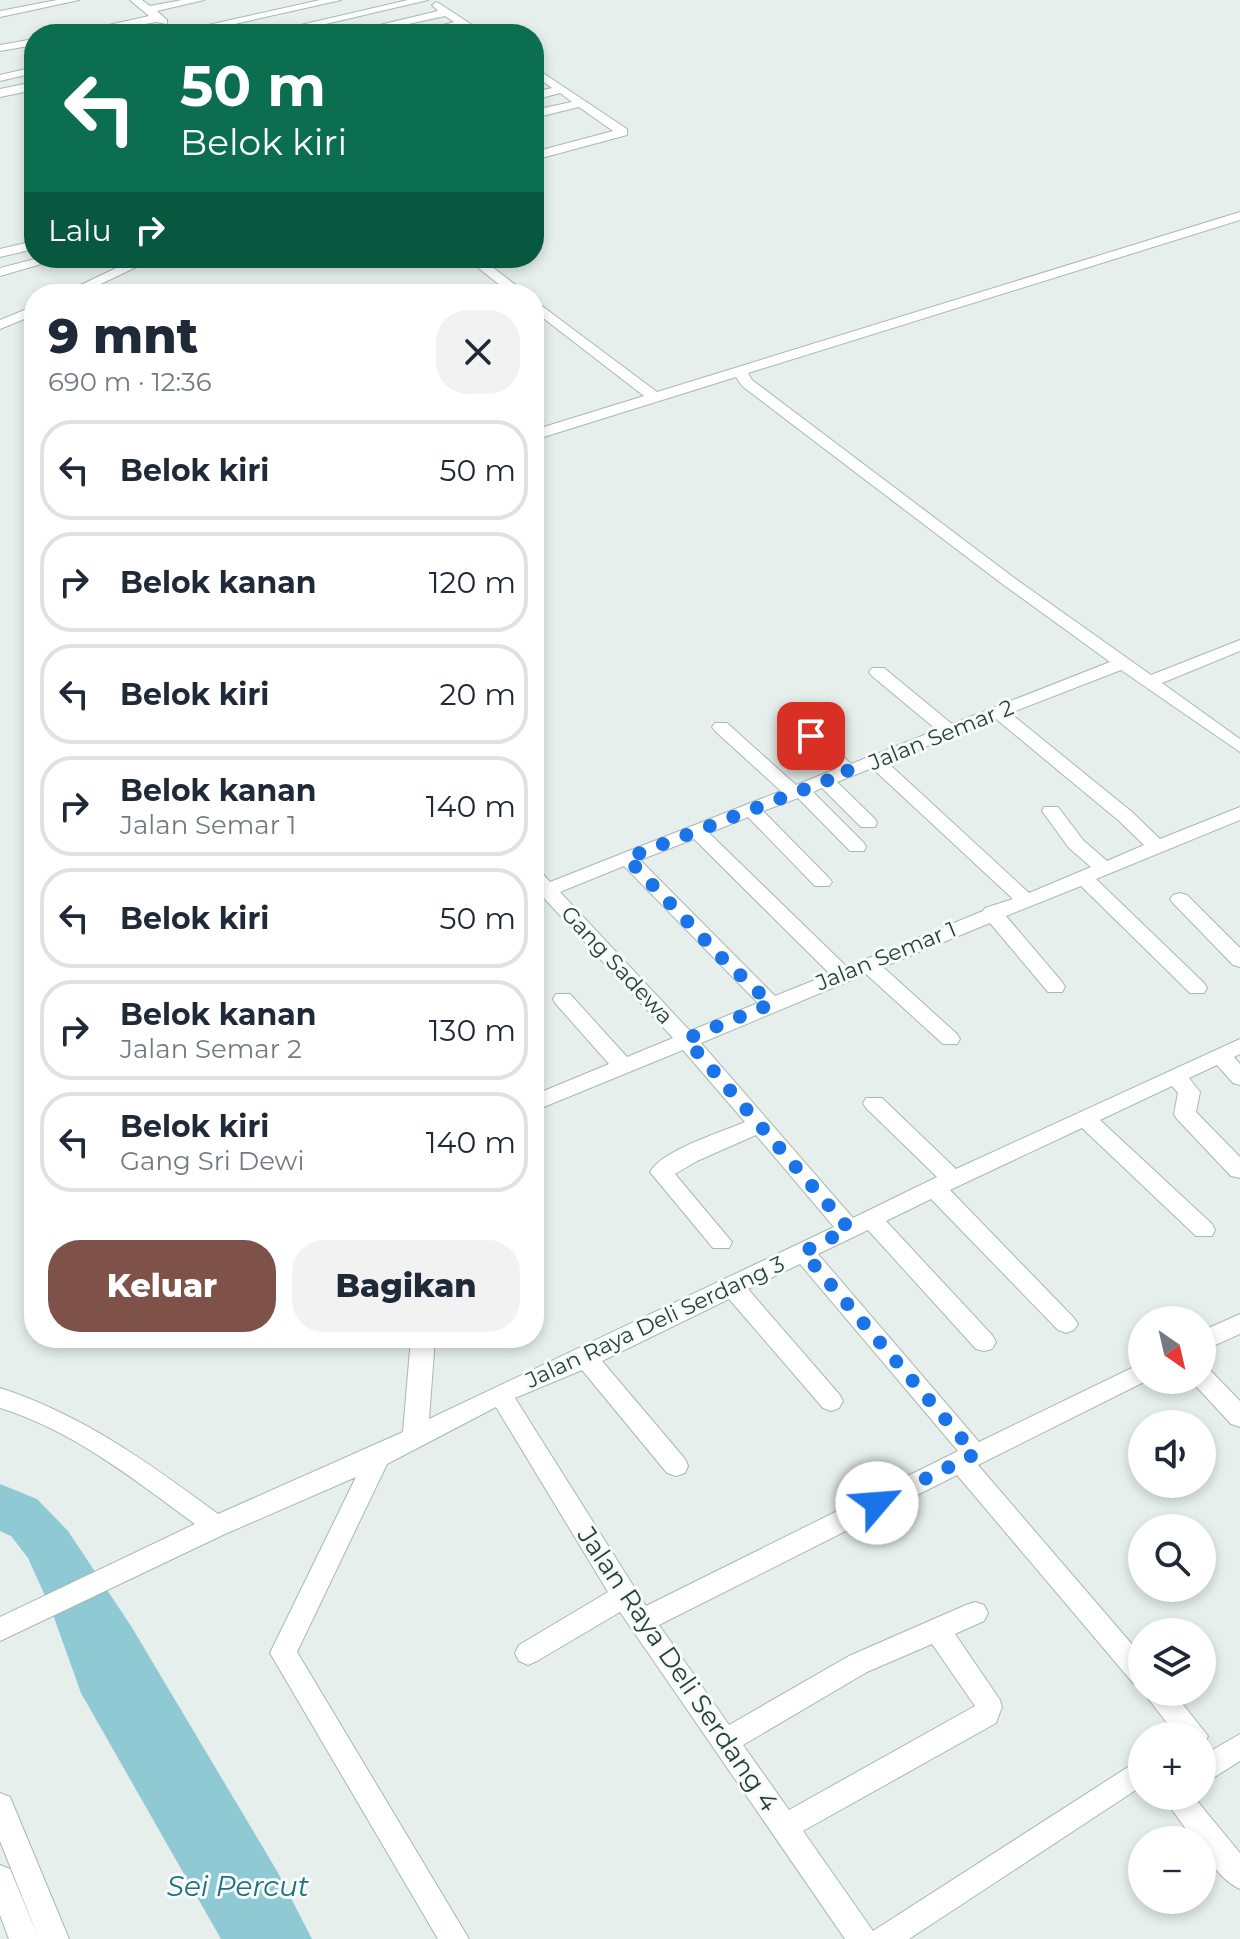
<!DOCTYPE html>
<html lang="id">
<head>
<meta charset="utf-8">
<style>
  :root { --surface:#fff; --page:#f2f2f3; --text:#1f2937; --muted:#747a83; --line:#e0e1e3; --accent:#7f5249 }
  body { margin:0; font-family:Montserrat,sans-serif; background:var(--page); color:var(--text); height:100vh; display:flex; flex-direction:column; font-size:30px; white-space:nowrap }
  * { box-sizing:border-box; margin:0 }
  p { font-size:26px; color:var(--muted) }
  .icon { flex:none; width:44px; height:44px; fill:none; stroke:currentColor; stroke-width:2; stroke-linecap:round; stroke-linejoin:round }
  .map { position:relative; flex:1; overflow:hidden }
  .panel { position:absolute; left:24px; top:284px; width:520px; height:1064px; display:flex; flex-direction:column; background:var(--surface); border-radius:32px; box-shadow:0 4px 12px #0003 }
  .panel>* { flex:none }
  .guide { position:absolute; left:24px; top:24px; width:520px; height:244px; border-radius:32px; box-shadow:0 4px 12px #0003; background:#0b6e4f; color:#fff; overflow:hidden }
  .needle { width:52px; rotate:146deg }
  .buttons { position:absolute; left:1128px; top:1306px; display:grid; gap:16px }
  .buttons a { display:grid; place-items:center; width:88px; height:88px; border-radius:50%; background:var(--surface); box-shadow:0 4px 12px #0003; font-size:40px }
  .pin { position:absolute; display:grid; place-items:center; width:68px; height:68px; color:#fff; margin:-34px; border-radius:16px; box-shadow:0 4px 12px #0006 }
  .me { position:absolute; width:88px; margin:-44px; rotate:63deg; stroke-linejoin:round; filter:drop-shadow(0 0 6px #0008) }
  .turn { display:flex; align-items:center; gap:28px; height:168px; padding:0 24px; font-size:36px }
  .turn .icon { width:104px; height:104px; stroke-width:2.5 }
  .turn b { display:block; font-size:56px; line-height:68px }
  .then { display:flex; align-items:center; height:76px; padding:0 24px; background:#0003; gap:16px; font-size:30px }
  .round { display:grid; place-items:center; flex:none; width:84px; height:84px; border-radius:32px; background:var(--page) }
  .summary { display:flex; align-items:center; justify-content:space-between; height:136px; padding:0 24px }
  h1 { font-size:48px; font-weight:800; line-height:60px }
  .cta { display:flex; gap:16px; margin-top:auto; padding:16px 24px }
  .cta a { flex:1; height:92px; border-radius:32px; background:var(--accent); color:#fff; font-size:32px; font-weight:800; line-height:92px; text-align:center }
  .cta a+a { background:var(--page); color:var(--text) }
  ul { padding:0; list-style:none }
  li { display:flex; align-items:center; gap:24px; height:100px; margin:0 16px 12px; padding:0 8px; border:4px solid var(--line); border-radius:32px }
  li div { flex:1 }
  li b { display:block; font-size:30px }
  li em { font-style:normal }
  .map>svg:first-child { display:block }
</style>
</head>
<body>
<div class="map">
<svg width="1240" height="1939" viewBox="0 0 1240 1939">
  <rect width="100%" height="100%" fill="#e6efeb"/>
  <path fill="#8ec9d4" d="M0 1484 37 1499 68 1531 131 1626 277 1871 312 1939H221L81 1693 51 1609 28 1558 11 1536 0 1531Z"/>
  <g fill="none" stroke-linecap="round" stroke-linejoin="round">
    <g stroke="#a8b8b2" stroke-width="2">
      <path id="minor" d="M57 0H79L0 17V11Z
        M130 0H142L150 6 182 0H204L157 11 167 20V24L156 22 91 34H68L149 16Z
        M320 0H341L190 34H168Z
        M408 0H428L283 34H262Z
        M437 2 486 34H472L462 27 432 34H412L454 22 445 16 363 34H342L438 11 432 5Z
        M34 39V45L0 51V45Z
        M34 67V73L0 81V75Z
        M534 67 627 129V135L534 160V152L613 131 579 107 534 118V110L572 102 560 93 534 100V92L552 88 534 75Z
        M34 82V90L0 97V89Z
        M1240 212V220L748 373 752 380 1013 577 1151 675 1240 640V651L1162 683 1240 739V752L1121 670 1010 713 1132 812 1160 839 1240 807V820L1096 879 1204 983 1207 988 1204 993H1190L1081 886 1006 916 1062 982 1065 987 1062 992H1048L990 923 883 967 957 1034 960 1039 957 1044H943L866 974 701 1043 853 1218 937 1177 866 1108 863 1103 866 1098H882L956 1169 1240 1039V1054L1234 1057 1240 1064V1085L1233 1083 1217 1065 1189 1078 1200 1092 1196 1112 1240 1157V1178L1231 1176 1177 1119 1174 1114 1178 1093 1172 1086 1100 1120 1212 1224 1215 1230 1212 1236H1196L1082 1128 950 1190 1074 1318 1078 1324 1074 1330 1066 1333 1058 1330 931 1199 886 1221 992 1335 996 1342 992 1349 984 1351 976 1349 868 1230 818 1254 979 1442 1142 1363V1380H1148L978 1465 1142 1656V1687L1133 1683 957 1475 659 1625 729 1725 849 1656 966 1605 975 1602 984 1605 988 1613 984 1621 955 1634 1000 1700 1002 1707 996 1723 803 1831 873 1931 1142 1758V1786L909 1939H845L620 1612 537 1661 528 1665 519 1661 515 1653 519 1645 608 1592 496 1407 387 1464 297 1652 469 1939H438L270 1653 356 1477 225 1534 0 1641V1617L195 1524C133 1479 74 1431 0 1408V1388C83 1415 149 1463 218 1514L403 1432 411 1338H435L429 1419 834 1227 756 1135 697 1161 675 1174 732 1242 729 1248H713L650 1172C662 1150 722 1132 745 1122L683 1050 534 1111V1095L609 1064 556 1004 553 999 556 994H570L627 1057 673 1038 544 898 534 901V870L541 872 550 882 781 791 715 731 712 727 715 723H727L796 785 836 769 786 722 783 718 786 714H798L851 764 937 730 872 676 869 672 872 668H884L952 724 1110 662 1001 583 742 386 736 377 534 440V430L644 396 534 311V300L657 392ZM996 719 1118 820 1144 845 1107 861 1083 840 1058 807H1044L1042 811 1069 848 1091 867 1029 893 887 762ZM872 768 1013 899 985 908 983 911 847 967 709 833 748 817 815 886H829L832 882 829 878 763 811 798 798 850 851H864L866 847 864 843 813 792 822 788 861 827H875L877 823 875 819 837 782ZM694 839 830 974 775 996 640 860ZM624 866 758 1003 690 1031 560 892ZM800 1264 958 1451 646 1606 515 1398 582 1370 667 1473 676 1476 685 1473 688 1466 685 1459 602 1361 729 1299 823 1408 831 1411 839 1408 843 1401 839 1394 748 1289ZM932 1644 975 1706 789 1810 743 1745 867 1672Z
        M34 241V249L0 257V249Z
        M39 258H62L0 276V268Z
        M137 258H155L80 294H62Z
        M466 258H481L527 294H511Z
        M34 306V315L0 329V320Z
        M1180 893 1187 895 1240 948V967L1233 965 1173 903 1170 899 1173 895Z
        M1240 1314V1334L1202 1351V1331Z
        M1202 1368 1210 1370 1240 1401V1427L1231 1424 1194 1384 1192 1380H1202Z
        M1143 1692H1173L1208 1736 1204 1745 1202 1736H1177Z
        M1240 1734V1761L1202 1785V1756Z
        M0 1793 10 1797 69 1939H39L0 1841Z
        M1162 1796H1193L1240 1853V1889C1224 1882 1202 1857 1202 1840H1194Z
        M0 1865 10 1869 39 1939H9L0 1915Z"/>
    </g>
    <use href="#minor" fill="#fff" fill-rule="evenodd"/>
  </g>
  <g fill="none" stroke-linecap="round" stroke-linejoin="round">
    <path stroke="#1a73e8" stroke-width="14" stroke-dasharray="0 25.2" d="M811 736 849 772 627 858 721 957 771 1004 686 1039 849 1229 803 1252 975 1454 877 1503"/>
  </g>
  <g text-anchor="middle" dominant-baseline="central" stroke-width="6" stroke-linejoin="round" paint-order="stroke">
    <g font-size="22" fill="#24423a" stroke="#f7fbf9">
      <text transform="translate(941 735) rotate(-22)">Jalan Semar 2</text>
      <text transform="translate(886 956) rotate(-22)">Jalan Semar 1</text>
      <text transform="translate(617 965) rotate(47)">Gang Sadewa</text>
      <text transform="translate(655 1322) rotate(-25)">Jalan Raya Deli Serdang 3</text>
    </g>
    <g font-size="26" fill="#24423a" stroke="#f7fbf9">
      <text transform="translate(678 1669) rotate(56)">Jalan Raya Deli Serdang 4</text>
    </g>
    <g font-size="28" font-style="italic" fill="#1c6f80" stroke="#f7fbf9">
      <text x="238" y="1886">Sei Percut</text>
    </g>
  </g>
</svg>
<div class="buttons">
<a><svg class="needle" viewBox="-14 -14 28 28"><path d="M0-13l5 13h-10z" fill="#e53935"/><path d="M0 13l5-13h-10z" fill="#747a83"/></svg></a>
<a><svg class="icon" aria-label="sound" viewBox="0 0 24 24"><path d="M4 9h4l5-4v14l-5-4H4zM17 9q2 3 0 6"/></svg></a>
<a><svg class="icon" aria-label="search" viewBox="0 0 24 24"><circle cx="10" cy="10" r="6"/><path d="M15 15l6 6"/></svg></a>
<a><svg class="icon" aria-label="layers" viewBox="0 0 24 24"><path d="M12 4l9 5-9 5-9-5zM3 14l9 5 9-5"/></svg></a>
<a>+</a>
<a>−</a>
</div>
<div class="pin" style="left:811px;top:736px;background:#d93025"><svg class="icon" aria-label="arrive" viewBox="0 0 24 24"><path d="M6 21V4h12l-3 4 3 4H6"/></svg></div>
<svg class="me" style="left:877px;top:1503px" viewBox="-20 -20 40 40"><circle r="19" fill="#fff"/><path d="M0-13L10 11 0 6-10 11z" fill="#1a73e8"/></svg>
<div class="guide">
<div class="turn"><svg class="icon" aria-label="left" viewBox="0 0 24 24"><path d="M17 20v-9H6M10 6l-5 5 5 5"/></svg><div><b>50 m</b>Belok kiri</div></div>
<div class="then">Lalu<svg class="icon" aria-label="right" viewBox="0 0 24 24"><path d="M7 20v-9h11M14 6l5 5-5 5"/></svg></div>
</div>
<section class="panel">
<div class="summary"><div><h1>9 mnt</h1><p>690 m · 12:36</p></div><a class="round"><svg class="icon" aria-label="close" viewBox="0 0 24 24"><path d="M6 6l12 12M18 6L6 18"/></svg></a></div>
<ul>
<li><svg class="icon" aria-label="left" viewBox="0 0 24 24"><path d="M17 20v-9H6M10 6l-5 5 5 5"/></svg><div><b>Belok kiri</b></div><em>50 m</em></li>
<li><svg class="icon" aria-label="right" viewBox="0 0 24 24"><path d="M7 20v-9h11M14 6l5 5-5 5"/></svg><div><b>Belok kanan</b></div><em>120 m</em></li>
<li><svg class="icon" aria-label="left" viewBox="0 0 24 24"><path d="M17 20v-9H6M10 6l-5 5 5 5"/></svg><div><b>Belok kiri</b></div><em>20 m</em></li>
<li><svg class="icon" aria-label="right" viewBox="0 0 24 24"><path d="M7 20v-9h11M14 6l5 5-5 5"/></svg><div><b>Belok kanan</b><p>Jalan Semar 1</p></div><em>140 m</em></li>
<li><svg class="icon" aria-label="left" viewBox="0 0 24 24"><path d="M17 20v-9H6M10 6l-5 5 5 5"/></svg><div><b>Belok kiri</b></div><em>50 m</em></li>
<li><svg class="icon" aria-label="right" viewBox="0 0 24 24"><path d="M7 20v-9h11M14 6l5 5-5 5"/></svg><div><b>Belok kanan</b><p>Jalan Semar 2</p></div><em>130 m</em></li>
<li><svg class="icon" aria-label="left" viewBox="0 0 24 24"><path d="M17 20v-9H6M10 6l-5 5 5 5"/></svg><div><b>Belok kiri</b><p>Gang Sri Dewi</p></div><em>140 m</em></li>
</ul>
<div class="cta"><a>Keluar</a><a>Bagikan</a></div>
</section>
</div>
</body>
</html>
